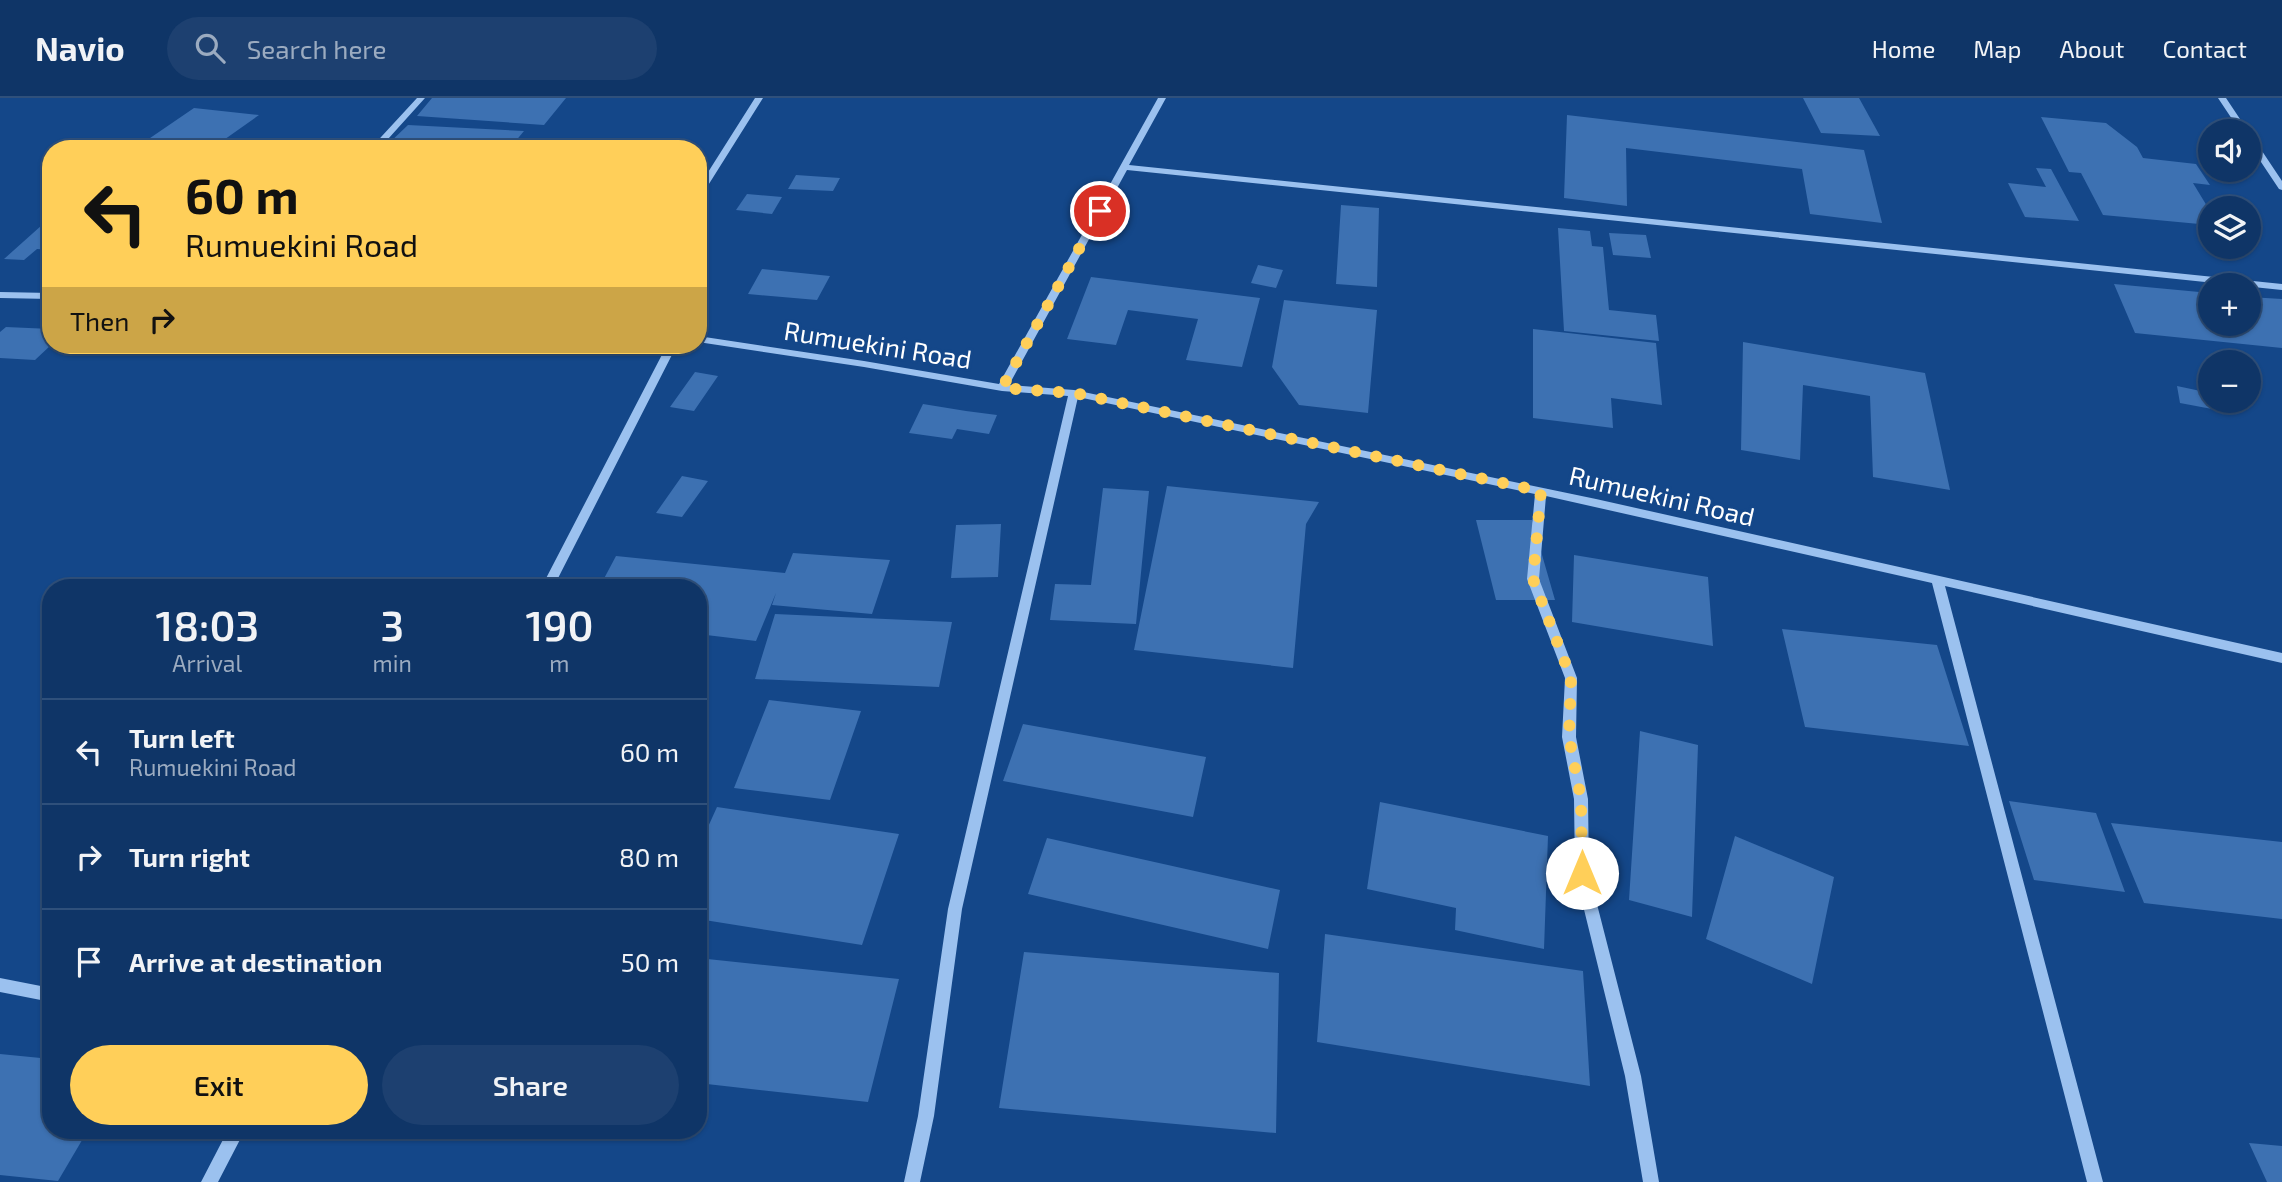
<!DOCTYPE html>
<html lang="en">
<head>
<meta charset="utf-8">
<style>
  :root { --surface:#0f3567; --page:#1d4070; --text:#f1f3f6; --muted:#9babc0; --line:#2f507b; --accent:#ffcf59 }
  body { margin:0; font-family:"Exo 2",sans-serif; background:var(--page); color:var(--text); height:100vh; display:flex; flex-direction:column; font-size:26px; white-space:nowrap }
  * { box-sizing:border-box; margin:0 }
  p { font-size:23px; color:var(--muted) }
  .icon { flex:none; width:38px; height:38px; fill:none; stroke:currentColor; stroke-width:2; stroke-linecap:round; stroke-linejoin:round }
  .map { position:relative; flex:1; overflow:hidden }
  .sheet { position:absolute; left:42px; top:481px; width:665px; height:560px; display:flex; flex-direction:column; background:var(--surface); border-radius:28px; box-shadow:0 2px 5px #0004,0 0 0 2px var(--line) }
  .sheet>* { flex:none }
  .guide { position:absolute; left:42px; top:42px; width:665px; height:214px; border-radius:28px; box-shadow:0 2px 5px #0004,0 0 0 2px var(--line); background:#ffcf59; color:#111; overflow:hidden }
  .controls { position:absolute; left:2198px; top:21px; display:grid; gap:14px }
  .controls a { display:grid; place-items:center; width:63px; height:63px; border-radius:50%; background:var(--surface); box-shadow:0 2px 5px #0004,0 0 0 2px var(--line); font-size:35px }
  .pin { position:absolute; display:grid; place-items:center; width:60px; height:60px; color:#fff; margin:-30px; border:4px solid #fff; border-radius:50%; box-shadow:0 2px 7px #0007 }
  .me { position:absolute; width:77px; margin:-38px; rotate:0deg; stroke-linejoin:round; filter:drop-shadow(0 0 5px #0008) }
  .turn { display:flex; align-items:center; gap:24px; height:147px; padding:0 28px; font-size:32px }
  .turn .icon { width:91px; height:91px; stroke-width:2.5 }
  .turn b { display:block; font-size:49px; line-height:60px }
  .then { display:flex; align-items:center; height:66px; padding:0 28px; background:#0003; gap:14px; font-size:26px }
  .eta { display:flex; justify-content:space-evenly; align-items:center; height:119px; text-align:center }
  .eta b { font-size:42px; font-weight:600; line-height:49px }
  .cta { display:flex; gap:14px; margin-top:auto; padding:14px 28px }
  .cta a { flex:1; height:80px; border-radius:42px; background:var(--accent); color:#111; font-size:28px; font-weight:600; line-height:80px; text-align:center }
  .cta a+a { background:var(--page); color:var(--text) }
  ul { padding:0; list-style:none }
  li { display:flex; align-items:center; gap:21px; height:105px; padding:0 28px; border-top:2px solid var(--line) }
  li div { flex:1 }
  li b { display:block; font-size:26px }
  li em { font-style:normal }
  header { display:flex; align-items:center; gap:42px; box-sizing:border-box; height:98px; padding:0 35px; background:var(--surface); border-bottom:2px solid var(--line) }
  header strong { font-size:33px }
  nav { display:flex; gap:38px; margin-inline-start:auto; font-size:24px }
  .search { width:490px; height:63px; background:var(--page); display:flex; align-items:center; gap:18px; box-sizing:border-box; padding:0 24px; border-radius:38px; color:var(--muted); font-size:26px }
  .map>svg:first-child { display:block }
</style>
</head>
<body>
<header>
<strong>Navio</strong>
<div class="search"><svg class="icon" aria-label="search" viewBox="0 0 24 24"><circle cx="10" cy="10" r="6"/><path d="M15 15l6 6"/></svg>Search here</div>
<nav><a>Home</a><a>Map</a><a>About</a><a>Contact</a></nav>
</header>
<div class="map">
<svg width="2282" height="1084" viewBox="0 0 2282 1084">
  <rect width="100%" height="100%" fill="#144789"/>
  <path fill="#3d71b2" d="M432 0H566L544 27 417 18Z
    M1803 0H1859L1880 38 1821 35Z
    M194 10 259 17 211 51H134Z
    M1567 17 1864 52 1882 125 1810 116 1802 71 1626 50 1627 108 1564 100Z
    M2041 19 2106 25 2137 49 2143 60 2196 66 2210 87 2193 85 2210 113V127L2103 117 2081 75 2069 74Z
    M408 27 524 33 509 51 386 48Z
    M2036 70 2051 71 2079 123 2025 119 2008 85 2046 89Z
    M796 77 840 80 833 93 788 91Z
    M747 96 782 99 772 116 736 112Z
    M1341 107 1379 110 1377 189 1336 186Z
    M42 127 51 128V152L37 151 24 162 4 161Z
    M1558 130 1590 133 1592 148 1603 149 1609 212 1656 217 1659 243 1564 233Z
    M1609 135 1646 137 1651 160 1613 157Z
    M1258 167 1283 172 1276 190 1251 185Z
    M762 171 830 178 817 202 748 196Z
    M1091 179 1260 200 1242 269 1186 262 1198 221 1128 212 1116 247 1067 241Z
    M2114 186 2210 195V226H2249V199L2282 201V250L2135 235Z
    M1284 202 1377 212 1368 315 1299 307 1272 269Z
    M6 229 51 231V247L35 262 0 260V234Z
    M1533 231 1656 245 1662 307 1611 300 1613 330 1533 320Z
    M1743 244 1925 275 1950 392 1873 379 1870 298 1803 287 1800 362 1741 352Z
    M695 274 718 278 694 313 670 309Z
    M2177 288 2210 295V303H2225L2228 314 2180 305Z
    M923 306 966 313 997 317 989 336 957 331 952 341 909 335Z
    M682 378 708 383 682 419 656 415Z
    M1167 388 1319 404 1306 426 1293 570 1134 552Z
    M1103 390 1149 393 1136 526 1050 522 1055 486 1091 487Z
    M1476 422H1532L1555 502H1496Z
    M1001 426 998 479 951 480 956 427Z
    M793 455 890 462 872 516 772 507 776 495 756 543 698 536V490H599L616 458 785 475Z
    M1574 457 1708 479 1713 548 1572 524Z
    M775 516 952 524 939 589 755 581Z
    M1782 531 1937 547 1969 648 1805 629Z
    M769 602 861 613 830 702 734 690Z
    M1023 626 1206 659 1193 719 1003 683Z
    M1640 633 1698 647 1692 819 1629 802Z
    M2009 703 2096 715 2125 794 2034 782Z
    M1380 704 1548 738 1544 851 1455 832 1456 810 1367 791Z
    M717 709 899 736 862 847 698 821V751Z
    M2111 725 2282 744V821L2144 805Z
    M1735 738 1834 779 1812 886 1706 841Z
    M1047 740 1280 792 1268 851 1028 796Z
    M1325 836 1583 873 1590 988 1317 944Z
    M1024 854 1279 875 1276 1035 999 1010Z
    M698 860 899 881 868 1004 698 985Z
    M0 956 51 961V1032H88L58 1083 0 1077Z
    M2249 1045 2282 1048V1084H2267Z"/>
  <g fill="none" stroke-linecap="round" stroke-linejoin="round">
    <path fill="#9bc1ef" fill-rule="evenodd" d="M417 0H425L379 51H370Z
      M755 0H763L702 97 698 100V90Z
      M1158 0H1166L1129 67 2282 186V192L1127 72 1009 287 1074 292 1596 401 2282 555V565L1945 488 2103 1084H2087L1932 485 1546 398 1539 481 1577 580 1576 639 1588 701 1589 775 1641 978 1659 1084H1643L1625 978 1575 775 1574 701 1562 639 1565 580 1527 481 1535 396 1078 299 962 811 934 1018 920 1084H904L918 1018 948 811 1068 298 1002 293 864 269 698 244V238L864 263 999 286Z
      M2218 0H2226L2248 33H2240Z
      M2249 38H2252L2282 83V92L2279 91 2249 46Z
      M0 194 51 195V201L0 200Z
      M667 247H677L553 490H541Z
      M0 880 51 890V904L0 894Z
      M228 1032H245L218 1084H201Z"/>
  </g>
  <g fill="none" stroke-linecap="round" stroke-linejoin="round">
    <path stroke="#ffcf59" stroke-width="12" stroke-dasharray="0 21.6" d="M1100 113 1002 290 1074 295 1541 393 1533 481 1571 580 1569 639 1581 701 1582 775"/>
  </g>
  <g text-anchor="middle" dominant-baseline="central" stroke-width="6" stroke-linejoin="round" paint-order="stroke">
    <g font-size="26" fill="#fff" stroke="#144789">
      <text transform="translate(878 246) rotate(9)">Rumuekini Road</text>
      <text transform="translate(1662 397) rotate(13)">Rumuekini Road</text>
    </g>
  </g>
</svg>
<div class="controls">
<a><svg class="icon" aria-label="sound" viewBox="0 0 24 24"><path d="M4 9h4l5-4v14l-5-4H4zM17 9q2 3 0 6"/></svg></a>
<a><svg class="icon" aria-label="layers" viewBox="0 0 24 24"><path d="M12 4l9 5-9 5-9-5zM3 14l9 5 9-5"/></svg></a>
<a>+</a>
<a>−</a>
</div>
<div class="pin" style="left:1100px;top:113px;background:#d93025"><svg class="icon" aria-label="arrive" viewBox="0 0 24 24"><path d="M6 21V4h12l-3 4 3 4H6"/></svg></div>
<svg class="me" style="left:1582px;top:775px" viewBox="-20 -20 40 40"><circle r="19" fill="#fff"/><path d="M0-13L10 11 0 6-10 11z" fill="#ffcf59"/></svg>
<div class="guide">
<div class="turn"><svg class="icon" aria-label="left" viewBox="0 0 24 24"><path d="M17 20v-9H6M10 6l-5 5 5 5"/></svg><div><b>60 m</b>Rumuekini Road</div></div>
<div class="then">Then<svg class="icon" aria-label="right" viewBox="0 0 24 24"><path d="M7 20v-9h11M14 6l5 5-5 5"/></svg></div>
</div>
<section class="sheet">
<div class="eta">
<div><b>18:03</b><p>Arrival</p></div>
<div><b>3</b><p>min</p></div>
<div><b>190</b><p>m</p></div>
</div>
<ul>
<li><svg class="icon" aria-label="left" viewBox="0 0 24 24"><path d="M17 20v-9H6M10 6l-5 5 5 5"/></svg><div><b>Turn left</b><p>Rumuekini Road</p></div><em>60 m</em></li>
<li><svg class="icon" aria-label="right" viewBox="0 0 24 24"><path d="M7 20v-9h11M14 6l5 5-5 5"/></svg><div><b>Turn right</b></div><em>80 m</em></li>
<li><svg class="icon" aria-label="arrive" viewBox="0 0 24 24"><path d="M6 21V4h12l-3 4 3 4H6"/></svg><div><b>Arrive at destination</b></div><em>50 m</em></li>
</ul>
<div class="cta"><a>Exit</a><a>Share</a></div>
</section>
</div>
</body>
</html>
